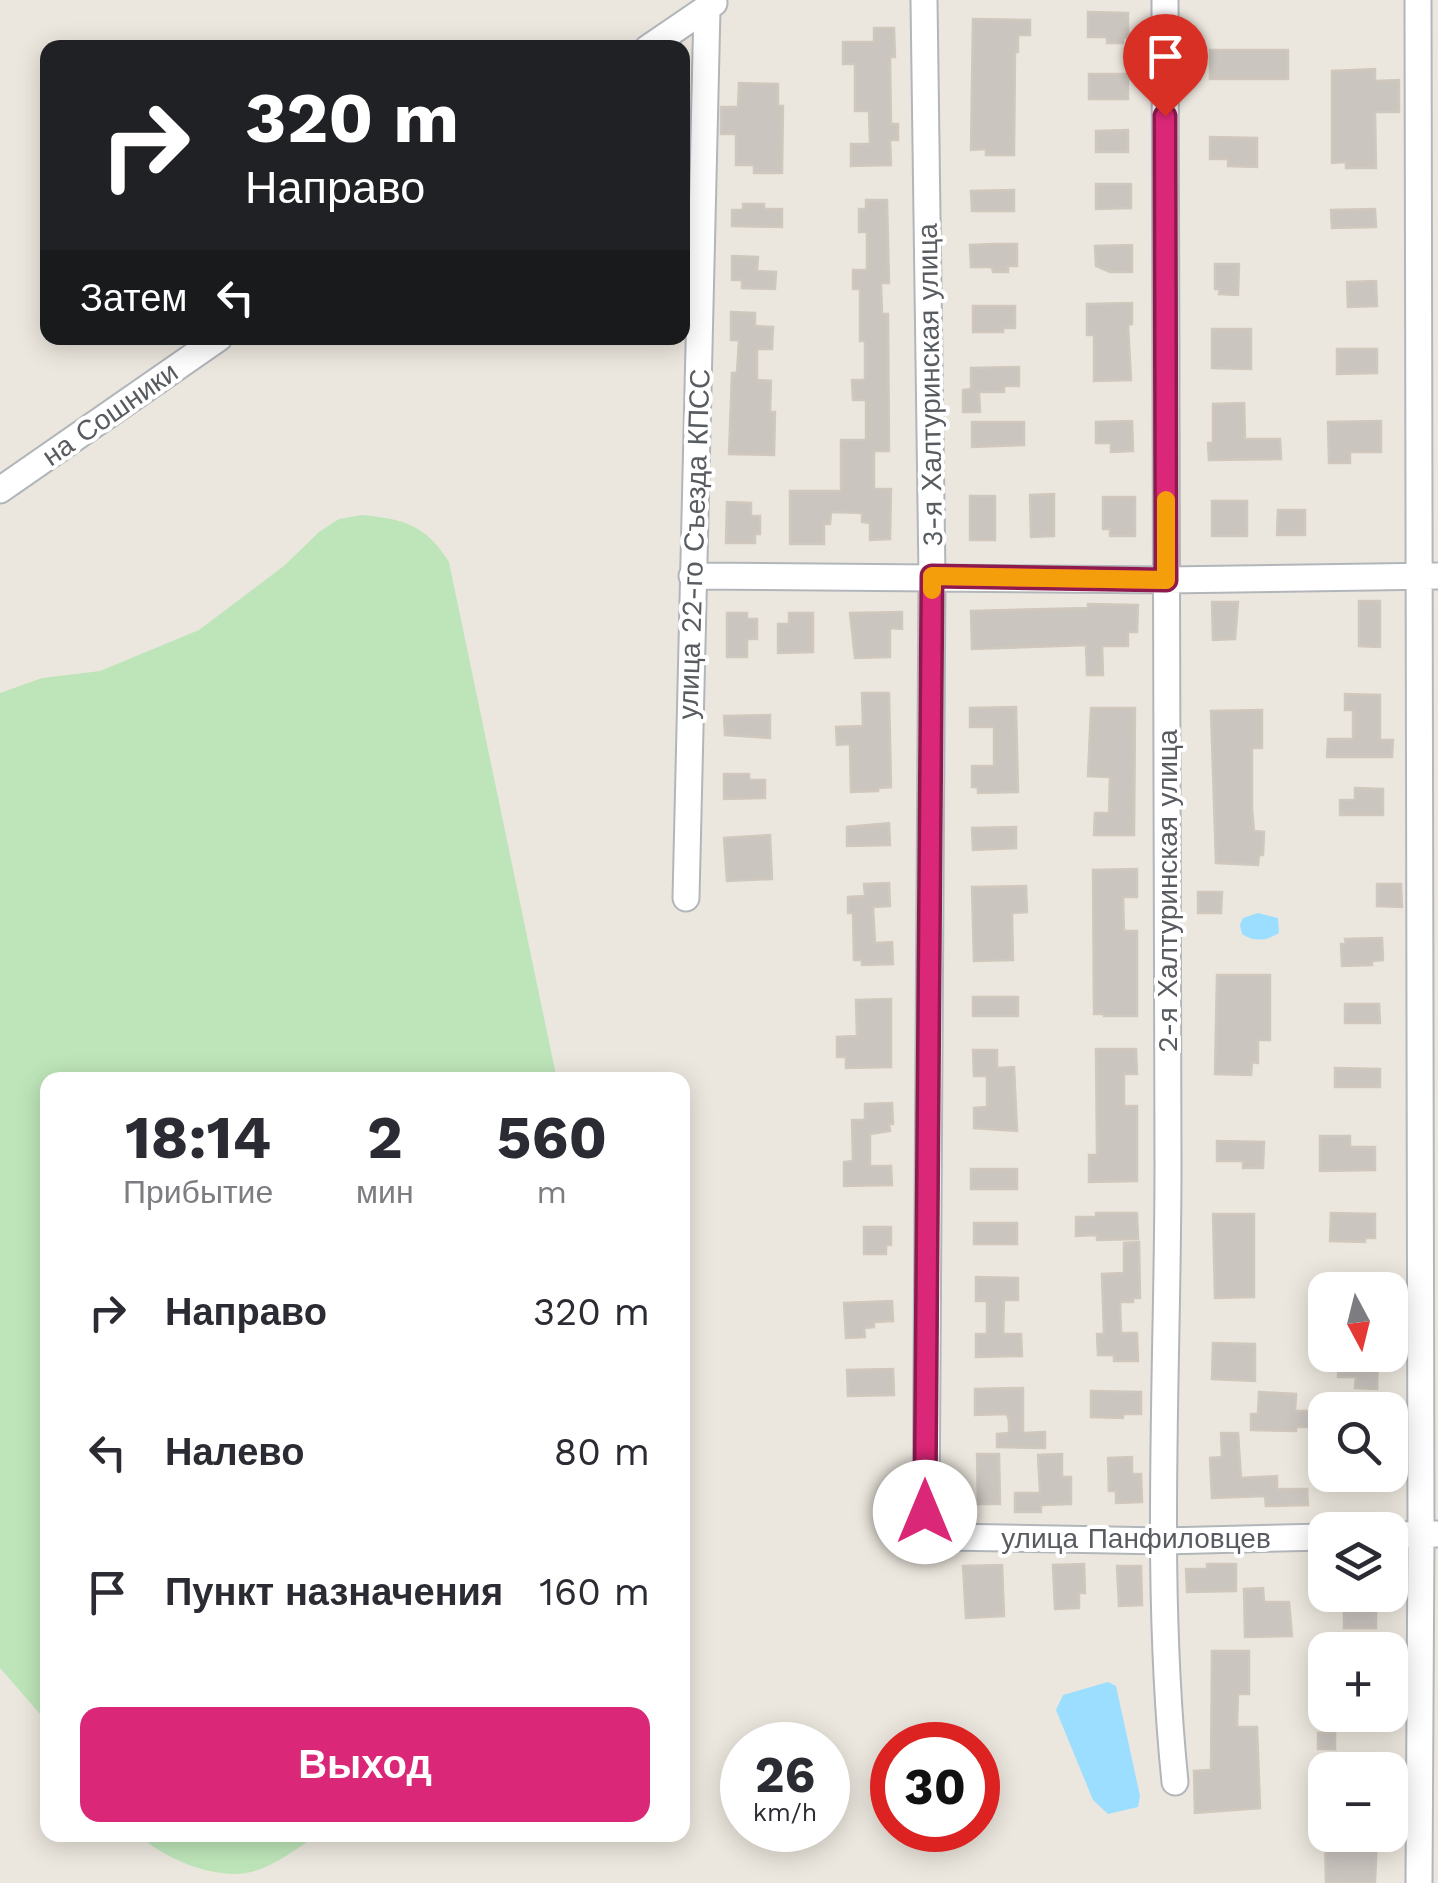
<!DOCTYPE html>
<html lang="ru">
<head>
<meta charset="utf-8">
<style>
  :root { --surface:#fff; --page:#f2f2f3; --text:#2b2b33; --muted:#7c7c81; --accent:#db2777 }
  body { margin:0; font-family:"Work Sans",sans-serif; background:var(--page); color:var(--text); height:100vh; display:flex; flex-direction:column; font-size:38px; white-space:nowrap }
  * { box-sizing:border-box; margin:0 }
  p { font-size:32px; color:var(--muted) }
  .icon { flex:none; width:55px; height:55px; fill:none; stroke:currentColor; stroke-width:2; stroke-linecap:round; stroke-linejoin:round }
  .map { position:relative; flex:1; overflow:hidden }
  .side { position:absolute; left:40px; top:1072px; width:650px; height:770px; display:flex; flex-direction:column; background:var(--surface); border-radius:20px; box-shadow:0 5px 25px #0003 }
  .side>* { flex:none }
  .hud { position:absolute; left:40px; top:40px; width:650px; height:305px; border-radius:20px; box-shadow:0 5px 25px #0003; background:#202124; color:#fff; overflow:hidden }
  .needle { width:65px; rotate:173deg }
  .controls { position:absolute; left:1308px; top:1272px; display:grid; gap:20px }
  .controls a { display:grid; place-items:center; width:100px; height:100px; border-radius:20px; background:var(--surface); box-shadow:0 5px 25px #0003; font-size:50px }
  .speed { position:absolute; left:720px; top:1722px; display:flex; gap:20px; font-size:50px; font-weight:700; text-align:center }
  .speed>* { display:grid; place-content:center; width:130px; height:130px; border-radius:50%; background:var(--surface); box-shadow:0 5px 25px #0003; line-height:1 }
  .speed small { font-size:25px; font-weight:400 }
  .speed .limit { border:15px solid #d22; background:#fff; color:#111 }
  .pin { position:absolute; display:grid; place-items:center; width:85px; height:85px; color:#fff; margin:-102px -42px; border-radius:50% 50% 50% 0; rotate:-45deg; box-shadow:0 0 10px #0007 }
  .pin .icon { rotate:45deg }
  .me { position:absolute; width:110px; margin:-55px; rotate:0deg; stroke-linejoin:round; filter:drop-shadow(0 0 8px #0008) }
  .turn { display:flex; align-items:center; gap:35px; height:210px; padding:0 40px; font-size:45px }
  .turn .icon { width:130px; height:130px; stroke-width:2.5 }
  .turn b { display:block; font-size:70px; line-height:85px }
  .then { display:flex; align-items:center; height:95px; padding:0 40px; background:#0003; gap:20px; font-size:38px }
  .eta { display:flex; justify-content:space-evenly; align-items:center; height:170px; text-align:center }
  .eta b { font-size:60px; font-weight:700; line-height:70px }
  .action { display:flex; gap:20px; margin-top:auto; padding:20px 40px }
  .action a { flex:1; height:115px; border-radius:20px; background:var(--accent); color:#fff; font-size:40px; font-weight:700; line-height:115px; text-align:center }
  ul { padding:0; list-style:none }
  li { display:flex; align-items:center; gap:30px; height:140px; padding:0 40px }
  li div { flex:1 }
  li b { display:block; font-size:38px }
  li em { font-style:normal }
  .map>svg:first-child { display:block }
</style>
</head>
<body>
<div class="map">
<svg width="1438" height="1883" viewBox="0 0 1438 1883">
  <rect width="100%" height="100%" fill="#ece7de"/>
  <path fill="#bee5b9" d="M362 515C404 519 426 525 449 562L557 1080H48L47 1722 0 1668V693L42 678 100 671 199 630 285 565 319 532 339 519Z
    M139 1835H317C298 1848 277 1864 255 1871 220 1882 165 1860 139 1835Z"/>
  <path fill="#9bdeff" d="M1258 913 1278 918 1279 933C1266 941 1254 942 1242 934L1240 925 1243 918Z
    M1108 1682 1116 1686 1140 1796 1138 1807 1108 1814 1093 1800 1056 1710 1063 1695Z"/>
  <path fill="#cbc5c0" stroke="#d0c8bd" stroke-width="2.5" d="M1088 12 1128 13V38L1123 37V43H1107V37H1088Z
    M973 19 1030 20V35H1018V52H1015L1014 155H986V149L971 150Z
    M874 28H894L895 57H890L891 124H898V140H890L891 165 851 166V144H870L869 111H855V64H843V42H874Z
    M1210 50H1288V79H1210Z
    M1375 69V81L1399 80V112H1375L1376 168H1346V162L1332 163V71Z
    M1089 74H1128V99H1089Z
    M739 83 778 84V106H783L782 173H754V165H736V134H721V107H738Z
    M1128 130V152H1096V131Z
    M1210 137 1257 138V167L1228 166V159H1210Z
    M1096 184H1131V208L1096 209Z
    M1014 190V211H972L971 191Z
    M866 200H887L889 283H881L882 314H888L889 451H874V489H891L890 539 870 540V523L862 522V513L831 512 830 524H824V544H790V491H841V440H866V400H853L852 380H865V341H860V289H853V270H867V232H859V209H866Z
    M743 204H764V209H782V227L732 226V210H743Z
    M1375 209 1376 227 1332 228 1331 210Z
    M995 244H1017V266H1008V272H993L992 267H971L970 245Z
    M1132 245V272H1110L1096 266 1095 246Z
    M732 256 758 257 757 271 776 272 775 289 742 288V280H732Z
    M1215 264H1239L1238 295 1219 294 1220 289H1215Z
    M1376 281 1377 306 1348 307 1347 282Z
    M1132 303V324L1128 325 1131 380 1094 381V335H1087V304Z
    M973 306H1015V328H1003V332H973Z
    M731 312 755 313V326L773 327 772 349H757V380L771 381 770 412H775L774 455 729 454 732 373H737L739 340H731Z
    M1212 329H1251V369L1212 368Z
    M1337 349H1377V373L1337 374Z
    M1019 367V386H1004V392H979L980 412H963V390L971 389V368Z
    M1244 403 1245 439H1280L1281 459 1209 460 1208 443H1213V404Z
    M1132 421 1133 451 1111 452V443H1096V422Z
    M1381 421V452H1350V463H1329L1328 422Z
    M972 422H1024V445L972 447Z
    M1054 494V536L1031 537 1030 495Z
    M970 496H995V540H970Z
    M1103 497H1135V536H1110V529H1103Z
    M1212 501H1247V536H1212Z
    M727 502 751 503V516H760V534H755V543H726Z
    M1278 510H1305V535H1277Z
    M1359 601H1380V647L1359 646Z
    M1212 602H1238L1235 639 1213 640Z
    M1088 604 1138 605 1137 632H1128V646H1102L1103 675H1087L1086 645 972 649 971 611 1088 608Z
    M902 612V629L890 628V657L855 658 850 613Z
    M727 613H747V619H757V639H747V657H727Z
    M789 613H813V652L778 653V624H789Z
    M862 693H889L891 787 878 788V791L851 792 850 744 837 745 836 727 863 726Z
    M1345 694 1380 695V740H1393L1392 757H1327L1328 739H1353V710H1345Z
    M1016 707 1018 792 978 793V787H972V766H994V727H970V708Z
    M1091 708H1135L1134 835H1094L1095 813H1109L1110 777 1088 776Z
    M1262 710V748H1252V809L1254 831 1264 832 1263 855H1259L1258 865 1216 863 1211 711Z
    M770 715V738L725 735 724 716Z
    M724 774H749V780H765V798L724 799Z
    M1355 788 1383 789V815H1340V800H1355Z
    M889 823 890 845 847 846V827Z
    M1016 827V848L973 850 972 828Z
    M770 835 772 879 727 881 724 838Z
    M1137 869V897H1123L1124 931H1137V1016H1104V1014H1094L1093 870Z
    M889 883 890 906 873 907 875 943 892 942 893 964 862 965V960H854L853 913H848V897L865 896 864 884Z
    M1377 884H1401L1402 907 1377 906Z
    M1026 886 1027 912 1012 913 1013 960 974 961 972 887Z
    M1198 892H1222L1221 913H1198Z
    M1382 938 1383 960 1372 961V965L1342 966 1341 944H1346L1345 939Z
    M1217 975H1270V1040H1258V1063L1252 1062 1251 1075 1215 1074Z
    M973 997H1018V1016H973Z
    M891 999V1067L846 1068V1057H837V1037L857 1036 856 1000Z
    M1345 1004H1379L1380 1023H1345Z
    M1096 1049H1136L1137 1074H1124V1106H1137V1181L1089 1182V1155H1097Z
    M973 1050H997V1068L1014 1067 1017 1131 974 1128V1108L987 1107V1076H974Z
    M1335 1068 1380 1069V1087H1335Z
    M892 1103 893 1124H889L890 1131 870 1134V1166H891L892 1185 844 1186V1162L853 1161 852 1120H865V1104Z
    M1320 1136H1350V1147H1375V1170L1320 1171Z
    M1217 1141 1264 1142 1263 1168H1243V1161H1217Z
    M971 1169H1017V1189H971Z
    M1096 1213H1137L1138 1239 1097 1240V1235L1076 1236V1217H1096Z
    M1331 1213 1375 1214V1238H1365V1242L1330 1241Z
    M1213 1214H1254V1297L1215 1298Z
    M974 1223H1017V1244H974Z
    M864 1227H891V1245H886V1254H864Z
    M1139 1242 1140 1298H1133V1302H1120L1121 1333H1137L1138 1361H1114V1355H1098L1097 1334H1104L1102 1274 1124 1273V1243Z
    M976 1277 1018 1278V1300H1004L1003 1334H1021L1022 1356 976 1357V1334H987V1301H976Z
    M892 1301 893 1321 874 1322V1327L864 1328 865 1337 846 1338 844 1303Z
    M1213 1343 1255 1344V1381L1212 1379Z
    M1339 1356 1378 1357 1377 1389 1355 1388 1356 1377H1338Z
    M893 1369 894 1395 848 1396 847 1370Z
    M1023 1388V1433L1045 1432V1448L997 1447V1434L1009 1433V1421L1007 1414 975 1415V1389Z
    M1091 1391 1141 1392V1414H1123V1418L1091 1417Z
    M1259 1392 1296 1394 1295 1411H1315L1314 1427H1296V1431L1251 1430V1414H1258Z
    M1221 1433H1238L1241 1478 1277 1476V1489H1307L1308 1505 1266 1506 1265 1496 1212 1498 1210 1458 1222 1457Z
    M977 1454H999L1000 1504H978Z
    M1062 1454V1477H1071V1504L1041 1505V1512H1015V1493H1040L1038 1455Z
    M1132 1457V1474H1141L1142 1502 1116 1503V1491H1109L1108 1458Z
    M1349 1475H1378V1490H1349Z
    M1084 1564 1085 1593H1079V1608L1055 1609 1053 1565Z
    M1207 1564H1236V1591L1187 1592 1186 1569H1207Z
    M1002 1565 1004 1616 966 1618 963 1566Z
    M1117 1566H1141L1142 1605 1119 1606Z
    M1263 1588 1264 1602H1289L1292 1636 1245 1637 1244 1589Z
    M1344 1595H1376V1628H1344Z
    M1212 1651H1249V1694H1238L1237 1727H1257L1260 1808 1195 1813 1194 1771 1211 1770Z
    M1318 1733H1335V1749H1318Z
    M1325 1835H1377L1375 1883H1326Z"/>
  <g fill="none" stroke-linecap="round" stroke-linejoin="round">
    <g stroke="#b2b6ba" stroke-width="29">
      <path id="minor" d="M924 0 932 577 926 1523 937 1534 948 1537 1164 1541 1325 1537
        M1165 0C1166 388 1167 776 1168 1165 1168 1370 1154 1578 1175 1782
        M1418 0 1421 1535 1419 1883
        M648 48 714 3
        M0 490 219 338
        M692 576 1166 580 1438 576
        M686 898 707 9
        M1390 1535 1438 1534"/>
    </g>
    <use href="#minor" stroke="#fff" stroke-width="25"/>
  </g>
  <g fill="none" stroke-linecap="round" stroke-linejoin="round">
    <g stroke="#8e194d" stroke-width="25">
      <path id="route" d="M925 1512 932 576 1166 580 1165 116"/>
    </g>
    <use href="#route" stroke="#db2777" stroke-width="18"/>
    <path stroke="#f59e0b" stroke-width="18" d="M932 590V576L1166 580V500"/>
  </g>
  <g text-anchor="middle" dominant-baseline="central" stroke-width="8" stroke-linejoin="round" paint-order="stroke">
    <g font-size="28" fill="#585c60" stroke="#fff">
      <text transform="translate(930 385) rotate(-91)">3-я Халтуринская улица</text>
      <text transform="translate(110 414) rotate(-35)">на Сошники</text>
      <text transform="translate(694 544) rotate(-88)">улица 22-го Съезда КПСС</text>
      <text transform="translate(1167 891) rotate(-90)">2-я Халтуринская улица</text>
      <text x="1136" y="1538">улица Панфиловцев</text>
    </g>
  </g>
</svg>
<div class="controls">
<a><svg class="needle" viewBox="-14 -14 28 28"><path d="M0-13l5 13h-10z" fill="#e53935"/><path d="M0 13l5-13h-10z" fill="#7c7c81"/></svg></a>
<a><svg class="icon" aria-label="search" viewBox="0 0 24 24"><circle cx="10" cy="10" r="6"/><path d="M15 15l6 6"/></svg></a>
<a><svg class="icon" aria-label="layers" viewBox="0 0 24 24"><path d="M12 4l9 5-9 5-9-5zM3 14l9 5 9-5"/></svg></a>
<a>+</a>
<a>−</a>
</div>
<div class="speed"><div>26<small>km/h</small></div><div class="limit">30</div></div>
<div class="pin" style="left:1165px;top:116px;background:#d93025"><svg class="icon" aria-label="arrive" viewBox="0 0 24 24"><path d="M6 21V4h12l-3 4 3 4H6"/></svg></div>
<svg class="me" style="left:925px;top:1512px" viewBox="-20 -20 40 40"><circle r="19" fill="#fff"/><path d="M0-13L10 11 0 6-10 11z" fill="#db2777"/></svg>
<div class="hud">
<div class="turn"><svg class="icon" aria-label="right" viewBox="0 0 24 24"><path d="M7 20v-9h11M14 6l5 5-5 5"/></svg><div><b>320 m</b>Направо</div></div>
<div class="then">Затем<svg class="icon" aria-label="left" viewBox="0 0 24 24"><path d="M17 20v-9H6M10 6l-5 5 5 5"/></svg></div>
</div>
<section class="side">
<div class="eta">
<div><b>18:14</b><p>Прибытие</p></div>
<div><b>2</b><p>мин</p></div>
<div><b>560</b><p>m</p></div>
</div>
<ul>
<li><svg class="icon" aria-label="right" viewBox="0 0 24 24"><path d="M7 20v-9h11M14 6l5 5-5 5"/></svg><div><b>Направо</b></div><em>320 m</em></li>
<li><svg class="icon" aria-label="left" viewBox="0 0 24 24"><path d="M17 20v-9H6M10 6l-5 5 5 5"/></svg><div><b>Налево</b></div><em>80 m</em></li>
<li><svg class="icon" aria-label="arrive" viewBox="0 0 24 24"><path d="M6 21V4h12l-3 4 3 4H6"/></svg><div><b>Пункт назначения</b></div><em>160 m</em></li>
</ul>
<div class="action"><a>Выход</a></div>
</section>
</div>
</body>
</html>
